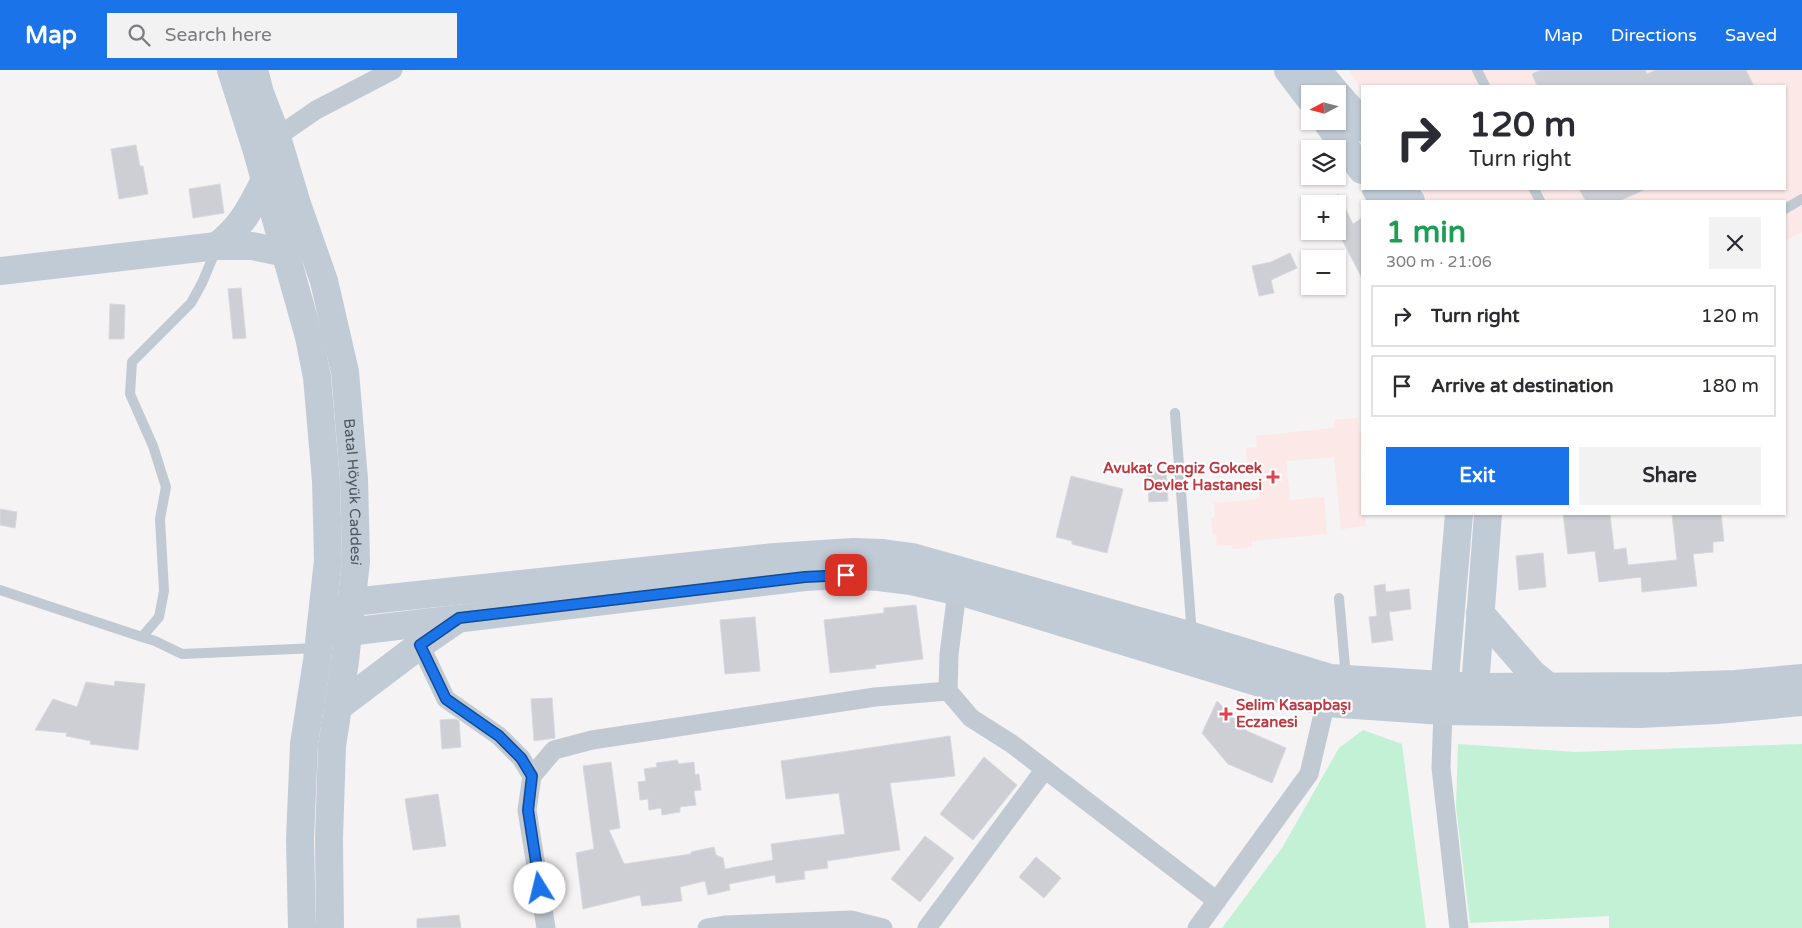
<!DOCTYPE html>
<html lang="en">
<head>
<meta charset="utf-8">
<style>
  :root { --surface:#fff; --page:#f2f2f3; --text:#2b2b33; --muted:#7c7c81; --line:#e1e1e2; --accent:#1a73e8 }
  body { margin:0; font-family:"Varela Round",sans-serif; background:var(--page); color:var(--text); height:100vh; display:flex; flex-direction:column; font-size:19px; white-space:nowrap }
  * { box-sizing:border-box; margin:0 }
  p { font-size:16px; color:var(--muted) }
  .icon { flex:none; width:28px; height:28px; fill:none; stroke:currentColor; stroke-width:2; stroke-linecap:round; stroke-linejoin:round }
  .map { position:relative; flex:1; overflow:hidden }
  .sheet { position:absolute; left:1361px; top:130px; width:425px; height:315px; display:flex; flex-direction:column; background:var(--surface); border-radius:0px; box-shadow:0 1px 4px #0004 }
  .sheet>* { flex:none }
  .hud { position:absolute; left:1361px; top:15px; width:425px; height:105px; border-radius:0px; box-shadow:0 1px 4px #0004; background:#fff; color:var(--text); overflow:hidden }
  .needle { width:32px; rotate:263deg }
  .tools { position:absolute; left:1301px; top:15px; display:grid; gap:10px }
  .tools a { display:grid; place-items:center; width:45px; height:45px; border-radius:0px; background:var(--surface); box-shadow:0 1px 4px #0004; font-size:25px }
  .pin { position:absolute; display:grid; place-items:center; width:42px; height:42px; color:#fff; margin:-21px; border-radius:10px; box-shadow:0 2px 8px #0006 }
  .me { position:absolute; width:55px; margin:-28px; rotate:351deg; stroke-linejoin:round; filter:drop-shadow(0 0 4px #0008) }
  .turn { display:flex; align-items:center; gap:18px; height:105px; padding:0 25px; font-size:22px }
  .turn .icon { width:65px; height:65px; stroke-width:2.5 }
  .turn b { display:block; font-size:35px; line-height:42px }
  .round { display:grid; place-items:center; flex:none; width:52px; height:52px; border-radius:0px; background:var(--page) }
  .headline { display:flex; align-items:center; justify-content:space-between; height:85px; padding:0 25px }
  h1 { font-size:30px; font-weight:700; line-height:38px; color:#1e9e55 }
  .button { display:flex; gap:10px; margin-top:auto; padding:10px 25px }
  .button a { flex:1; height:58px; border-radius:0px; background:var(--accent); color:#fff; font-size:20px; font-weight:700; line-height:58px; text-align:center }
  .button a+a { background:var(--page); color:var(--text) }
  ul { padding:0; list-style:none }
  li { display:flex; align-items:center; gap:15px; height:62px; margin:0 10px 8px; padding:0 15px; border:2px solid var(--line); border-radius:0px }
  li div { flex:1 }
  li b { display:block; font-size:19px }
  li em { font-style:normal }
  header { display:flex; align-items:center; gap:30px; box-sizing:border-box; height:70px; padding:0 25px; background:var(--accent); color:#fff }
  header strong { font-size:24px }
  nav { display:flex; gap:28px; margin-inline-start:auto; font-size:18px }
  .search { width:350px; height:45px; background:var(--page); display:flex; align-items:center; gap:12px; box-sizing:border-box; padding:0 18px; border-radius:0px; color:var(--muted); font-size:19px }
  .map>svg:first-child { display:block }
</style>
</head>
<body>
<header>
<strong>Map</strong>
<div class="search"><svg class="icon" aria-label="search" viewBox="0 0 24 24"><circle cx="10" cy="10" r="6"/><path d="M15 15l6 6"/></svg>Search here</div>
<nav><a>Map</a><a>Directions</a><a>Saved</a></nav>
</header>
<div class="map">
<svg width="1802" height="858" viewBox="0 0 1802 858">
  <rect width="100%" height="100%" fill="#f5f3f3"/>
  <path fill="#fce8e6" d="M1349 0H1802V162L1785 171V131H1429L1421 119H1785V16H1362V22Z
    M1358 348 1359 363H1362V390H1360L1362 419V444H1365L1366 456 1341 459 1334 387 1286 391 1290 430 1324 427 1327 464 1252 471V477L1233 479 1232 475 1217 476 1216 464H1213L1211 448 1215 447 1214 433 1260 429 1257 395H1247L1246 378 1257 377 1256 366 1334 358V350Z"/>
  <path fill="#c3f1d5" d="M1363 660 1402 674 1426 858H1222L1282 778 1339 678Z
    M1458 674 1575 682 1802 674V858H1609V846L1470 853 1456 737Z"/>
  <path fill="#cdcfd5" stroke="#d7d9de" d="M1541 0H1645L1647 4 1656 0H1746L1754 16H1537L1532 4Z
    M136 75 140 96H143L148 124 119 129 111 79Z
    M220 114 224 143 193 148 189 119Z
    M1579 119H1646L1619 131H1586Z
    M1338 124 1353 154 1362 148V208L1338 162Z
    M1290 183 1297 198 1271 210 1274 223 1259 226 1252 196 1271 192Z
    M241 218 246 268 233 269 228 219Z
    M110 234 125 235 124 269H109Z
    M1166 399 1168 431 1149 432 1147 401Z
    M1071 406 1123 419 1107 483 1072 474V471L1056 467Z
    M0 439 17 442 15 458 0 455Z
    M1563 444H1610L1614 480 1626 478 1628 495 1677 490 1672 444H1721L1724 471 1713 472V482L1693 484 1697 516 1642 522 1641 507 1599 512 1595 481 1568 484Z
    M1543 483 1546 517 1519 520 1516 486Z
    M1385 514 1386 522 1409 519 1411 539 1389 542 1393 570 1372 573 1369 547 1377 546 1374 516Z
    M916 535 923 589 875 595 876 598 830 603 824 550 884 543V538Z
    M755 547 760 601 725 604 720 550Z
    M115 611 145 614 138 680 90 674 91 671 66 666 67 663 35 660 53 629 77 637 86 612 114 616Z
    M552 628 555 668 534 671 531 629Z
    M1217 631 1247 661 1286 678 1272 713 1228 694 1202 663Z
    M455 649 459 651 461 677 442 679 440 650Z
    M950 666 955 706 890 713 900 780 827 791 828 798 804 801 805 809 776 813 775 805 729 814 730 820 708 825 705 811 680 817 682 831 642 836 640 825 583 839 576 783 594 779 583 696 611 692 620 758 609 760 624 794 691 784V782L714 777 716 785 723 788 725 799 773 790 771 774 845 764 839 723 786 729 781 691Z
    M984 687 1017 715 973 770 940 744Z
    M677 690 679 694 694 692 695 705 699 704 701 720 694 721 696 735 680 737V742L662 745 661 738 649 740 648 729 640 730 638 712 646 711 644 699 657 697 656 693Z
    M438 724 446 776 413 780 405 729Z
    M925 766 954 788 920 832 891 809Z
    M1036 787 1061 808 1044 828 1019 807Z
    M459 845 461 858H417V849Z"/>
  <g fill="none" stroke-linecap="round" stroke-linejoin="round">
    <path stroke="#c1cad2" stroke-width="10" d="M1477 0 1485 16
      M1534 119 1540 131
      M1785 139 1802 129
      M1175 343 1192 565
      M0 520 142 567 159 547 164 521 160 449 166 417 153 376 130 324 132 292 191 233 202 213 216 180
      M1339 528 1346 608
      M142 567 155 571 182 584 317 578"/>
    <path stroke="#c1cad2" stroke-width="19" d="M267 73 277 67 316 40 393 0
      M957 522 949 584 948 621 971 648 1012 674 1217 831
      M420 575 446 629 499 666 521 688 532 706 527 740 546 858
      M1443 641 1441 698 1459 858
      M532 706 554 680 592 670 875 627 948 621
      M707 858 725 855 851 850 883 858
      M927 858 1045 699
      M1197 858 1309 704 1328 623"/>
    <g stroke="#c1cbd6" stroke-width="28">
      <path d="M231 0 256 78 309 267 317 307 326 411 328 490 317 591 304 674 300 769 302 858"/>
      <path id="s1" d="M254 0 260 23 277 67 296 131 324 211 345 302 354 409 356 491 345 591 332 676 329 768 330 858"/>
      <path d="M1288 0 1310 29"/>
      <path d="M1317 0 1337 24"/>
      <path d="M1338 25 1352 41 1362 58"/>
      <path d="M1326 51 1362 100"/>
      <path d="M1376 119 1383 131"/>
      <path d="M1403 119 1411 131"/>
      <path d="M217 176C243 155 250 139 265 110"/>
      <path d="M0 201 217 176H252L286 183"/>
      <path d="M1480 543 1532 603 1548 616"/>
      <path d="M321 555 352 532 775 487 853 482 883 483 912 487 1192 566 1330 608 1475 617 1671 616 1736 614 1802 608"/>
      <path d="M321 555 348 562 805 507 845 505 879 507 911 511 969 524 1326 633 1443 641 1640 644 1717 640 1802 632"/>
      <path d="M1460 628 1475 617 1488 444"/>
      <path d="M1443 632 1459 444"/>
      <path d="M338 637 420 575 455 551"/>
    </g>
  </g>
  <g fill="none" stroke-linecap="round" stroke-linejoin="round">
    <g stroke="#114b97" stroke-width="12">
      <path id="route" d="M540 818 528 740 532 706 521 688 499 666 446 629 420 575 459 548 805 507 846 505"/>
    </g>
    <use href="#route" stroke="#1a73e8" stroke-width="9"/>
  </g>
  <g fill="#e0444e" stroke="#fff" stroke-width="2">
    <path d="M1270.5 399.5h5v5h5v5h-5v5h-5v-5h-5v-5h5z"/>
    <path d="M1223.5 636.5h5v5h5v5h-5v5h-5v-5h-5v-5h5z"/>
  </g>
  <g text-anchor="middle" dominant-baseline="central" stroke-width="4.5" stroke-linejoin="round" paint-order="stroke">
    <g font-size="15" font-weight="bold" fill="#be3a42" stroke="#fff" text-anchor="end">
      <text x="1262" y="398">Avukat Cengiz Gokcek<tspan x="1262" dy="17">Devlet Hastanesi</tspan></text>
      <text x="1236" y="635" text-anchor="start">Selim Kasapbaşı<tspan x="1236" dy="17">Eczanesi</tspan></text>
    </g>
    <g font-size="15" fill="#4a5661" stroke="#fff">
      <text stroke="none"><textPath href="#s1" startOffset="436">Batal Höyük Caddesi</textPath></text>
    </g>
  </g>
</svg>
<div class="tools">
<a><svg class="needle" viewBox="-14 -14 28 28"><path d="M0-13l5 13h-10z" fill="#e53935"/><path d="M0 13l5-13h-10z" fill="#7c7c81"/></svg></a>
<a><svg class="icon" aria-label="layers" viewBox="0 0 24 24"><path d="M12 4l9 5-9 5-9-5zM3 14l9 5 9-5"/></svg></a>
<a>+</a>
<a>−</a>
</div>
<div class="pin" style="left:846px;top:505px;background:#d93025"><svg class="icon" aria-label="arrive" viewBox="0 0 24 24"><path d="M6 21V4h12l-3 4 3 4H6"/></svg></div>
<svg class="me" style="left:540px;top:818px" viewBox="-20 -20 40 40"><circle r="19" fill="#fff"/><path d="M0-13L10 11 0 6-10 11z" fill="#1a73e8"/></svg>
<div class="hud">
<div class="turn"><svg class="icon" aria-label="right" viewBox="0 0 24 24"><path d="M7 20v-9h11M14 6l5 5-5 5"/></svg><div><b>120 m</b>Turn right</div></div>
</div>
<section class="sheet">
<div class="headline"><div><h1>1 min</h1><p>300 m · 21:06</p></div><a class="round"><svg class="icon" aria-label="close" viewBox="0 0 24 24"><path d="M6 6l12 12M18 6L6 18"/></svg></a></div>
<ul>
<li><svg class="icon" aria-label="right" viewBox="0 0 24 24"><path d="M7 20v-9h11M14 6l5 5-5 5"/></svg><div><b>Turn right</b></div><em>120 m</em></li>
<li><svg class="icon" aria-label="arrive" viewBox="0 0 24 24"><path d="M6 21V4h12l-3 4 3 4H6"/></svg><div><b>Arrive at destination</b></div><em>180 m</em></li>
</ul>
<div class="button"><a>Exit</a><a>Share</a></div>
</section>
</div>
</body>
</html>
